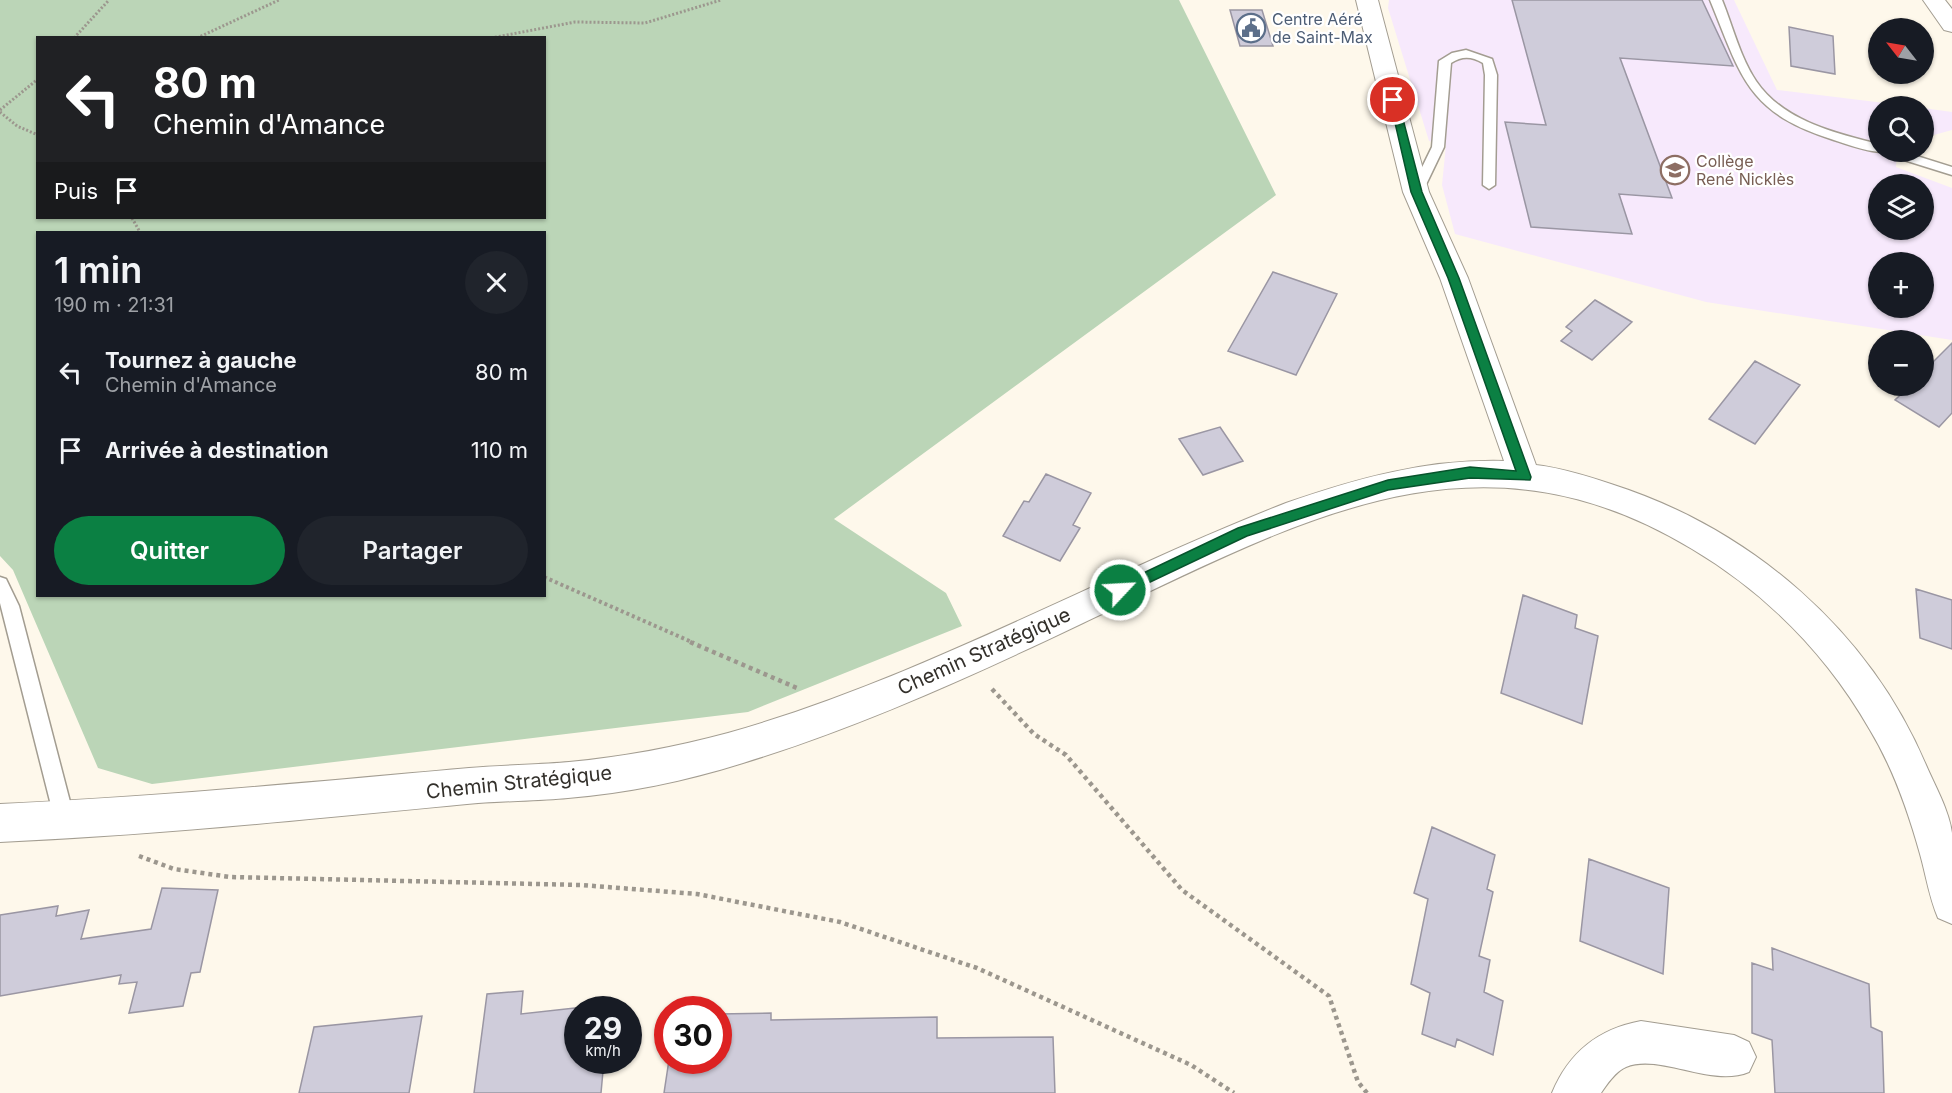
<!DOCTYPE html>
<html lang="fr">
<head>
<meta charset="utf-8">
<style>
  :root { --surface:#171b24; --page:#20242c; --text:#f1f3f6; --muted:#9ea1a6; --accent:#0b8043 }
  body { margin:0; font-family:Inter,sans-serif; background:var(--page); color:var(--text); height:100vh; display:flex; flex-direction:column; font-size:22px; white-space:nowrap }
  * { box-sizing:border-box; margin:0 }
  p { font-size:20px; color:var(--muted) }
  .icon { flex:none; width:33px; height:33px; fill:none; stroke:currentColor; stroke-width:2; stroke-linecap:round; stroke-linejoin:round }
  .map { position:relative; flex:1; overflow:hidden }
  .details { position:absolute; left:36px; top:231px; width:510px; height:366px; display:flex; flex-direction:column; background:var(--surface); border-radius:0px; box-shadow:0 2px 4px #0004 }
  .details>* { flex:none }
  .guide { position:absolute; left:36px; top:36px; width:510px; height:183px; border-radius:0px; box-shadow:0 2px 4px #0004; background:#202124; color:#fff; overflow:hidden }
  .needle { width:39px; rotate:301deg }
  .controls { position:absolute; left:1868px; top:18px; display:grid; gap:12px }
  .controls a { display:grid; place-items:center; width:66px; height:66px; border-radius:50%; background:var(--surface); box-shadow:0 2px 4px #0004; font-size:30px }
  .speed { position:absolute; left:564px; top:996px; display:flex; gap:12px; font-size:30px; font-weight:700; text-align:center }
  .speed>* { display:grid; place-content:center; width:78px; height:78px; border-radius:50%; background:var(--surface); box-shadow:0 2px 4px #0004; line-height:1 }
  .speed small { font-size:15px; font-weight:400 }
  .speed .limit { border:9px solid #d22; background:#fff; color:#111 }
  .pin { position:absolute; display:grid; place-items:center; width:51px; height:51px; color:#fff; margin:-26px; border:3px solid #fff; border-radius:50%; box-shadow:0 2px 6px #0007 }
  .me { position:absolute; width:66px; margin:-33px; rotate:65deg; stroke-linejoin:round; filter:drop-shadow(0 0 4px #0008) }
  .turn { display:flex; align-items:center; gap:21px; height:126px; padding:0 18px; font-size:27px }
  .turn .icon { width:78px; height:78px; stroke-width:2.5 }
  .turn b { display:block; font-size:42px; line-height:51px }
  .then { display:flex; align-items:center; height:57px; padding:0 18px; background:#0003; gap:12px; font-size:22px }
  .round { display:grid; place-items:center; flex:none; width:63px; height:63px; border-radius:32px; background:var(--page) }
  .headline { display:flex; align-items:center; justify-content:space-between; height:102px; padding:0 18px }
  h1 { font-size:36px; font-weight:600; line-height:45px }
  .button { display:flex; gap:12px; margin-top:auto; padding:12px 18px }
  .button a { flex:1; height:69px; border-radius:36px; background:var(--accent); color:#fff; font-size:24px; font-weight:600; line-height:69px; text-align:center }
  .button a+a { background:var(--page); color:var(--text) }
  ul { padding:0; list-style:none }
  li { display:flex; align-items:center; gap:18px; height:78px; padding:0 18px }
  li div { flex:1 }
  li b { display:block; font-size:22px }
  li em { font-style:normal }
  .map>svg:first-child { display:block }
</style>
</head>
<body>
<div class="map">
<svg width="1952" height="1093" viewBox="0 0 1952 1093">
  <rect width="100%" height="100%" fill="#fef8eb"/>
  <path fill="#f7e9fc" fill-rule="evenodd" d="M1389 0H1734L1777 90 1909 106H1878V152H1897L1896 167 1952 188V340L1706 302 1455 234 1442 185 1446 145 1429 141 1388 8ZM1878 184H1923V230H1878ZM1878 262H1923V308H1878Z
    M1923 108 1952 112V130L1923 138Z"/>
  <path fill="#bbd5b7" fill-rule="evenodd" d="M0 0H1179L1276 195 834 519 946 593 962 626 748 712 152 784 98 768 13 570 0 556ZM38 38H544V218H38ZM38 232H544V596H38Z"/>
  <path fill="#cfccda" stroke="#9a96a3" stroke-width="1.5" d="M1512 0H1702L1733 66 1620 58 1672 198 1619 194 1632 234 1531 227 1505 122 1546 125Z
    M1230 10H1262L1273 46H1240Z
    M1789 27 1833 36 1835 74 1791 66Z
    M1273 272 1337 294 1296 375 1228 351Z
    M1595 300 1632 322 1592 360 1561 341 1572 331 1566 327Z
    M1952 343V413L1939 427 1895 400 1910 386H1923V372Z
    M1755 361 1800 385 1755 444 1709 419Z
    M1220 427 1243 461 1203 475 1179 439Z
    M1046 474 1091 493 1073 525 1080 528 1060 561 1003 536 1024 501 1029 502Z
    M1916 589 1952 600V649L1920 638Z
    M1523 595 1577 615 1575 628 1598 636 1582 724 1501 693Z
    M1432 827 1495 855 1487 889 1493 892 1479 956 1490 960 1484 992 1503 1001 1493 1055 1457 1039 1455 1047 1422 1034 1430 993 1411 984 1428 899 1414 893Z
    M1589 859 1669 888 1663 974 1580 941Z
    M162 888 218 890 200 972 191 973 183 1006 129 1013 137 982 119 984 121 975 0 996V915L58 906 56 916 89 910 81 939 151 929Z
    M1772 948 1869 984 1871 1027 1882 1032 1884 1093H1775L1772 1040 1752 1033V963L1773 970Z
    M523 991 521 1014 584 1007 578 1010V1060H604L601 1093H474L487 994Z
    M771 1013V1020L937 1017V1038L1053 1037 1055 1093H664L669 1060H718V1014Z
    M422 1016 409 1093H299L314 1027Z"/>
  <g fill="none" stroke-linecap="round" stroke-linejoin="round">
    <g stroke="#a39d91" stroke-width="3">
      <path id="lane" d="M1710 0H1722C1733 27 1740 57 1756 81 1783 121 1835 133 1878 144L1880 152C1864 151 1846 144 1831 139 1746 112 1741 75 1710 0Z
        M1466 50 1492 59 1497 75 1495 185 1489 189 1483 185 1485 75 1483 63C1471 56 1462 56 1451 63L1444 147 1421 195H1411L1410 192 1432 147 1439 61 1452 53Z
        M1886 152H1904L1952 167V175L1888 155Z
        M0 577 6 579 19 606 75 821 72 828 65 830 58 828 55 821 0 603Z"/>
    </g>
    <g stroke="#a39d91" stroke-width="2">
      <path id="street" d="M1356 0H1378L1429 192 1468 278 1536 465C1562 468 1587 476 1611 484 1750 528 1869 630 1926 765 1935 786 1949 810 1952 833 1952 863 1952 894 1952 924L1938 918C1929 897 1926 875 1920 854 1908 811 1893 768 1870 730 1827 655 1766 593 1692 549 1471 415 1290 527 1083 623 972 676 860 727 743 763 686 781 627 793 568 798 534 801 501 801 467 804 312 819 156 835 0 842V804C157 797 312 782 469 768 502 765 536 765 569 762 623 757 676 747 728 733 922 678 1099 576 1286 503 1358 478 1427 459 1504 461L1440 278 1403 192Z
        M1923 0H1945L1952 9V32L1944 30Z
        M1641 1021 1734 1035 1749 1042 1756 1057 1749 1072C1711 1088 1660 1053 1626 1067 1616 1071 1607 1084 1601 1093H1552C1569 1052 1598 1029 1641 1021Z"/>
    </g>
    <path stroke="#9c978e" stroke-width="3" stroke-dasharray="2 2" stroke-linecap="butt" d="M74 38 109 0
      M197 38 279 0
      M491 38 575 22 645 23 721 0
      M0 110 38 79
      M0 112 17 126 38 135
      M132 218 140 232"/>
    <path stroke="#9c978e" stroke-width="4" stroke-dasharray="3 3" stroke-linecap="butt" d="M544 577 694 643"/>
    <path stroke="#9c978e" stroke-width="4.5" stroke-dasharray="4 4" stroke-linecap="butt" d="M690 642 797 688
      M992 689 1034 734 1066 755 1182 890 1329 996 1358 1082 1367 1093
      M139 856 174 869 230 877 581 885 697 894 840 922 977 968 1191 1065 1234 1093"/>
    <use href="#lane" fill="#fff" fill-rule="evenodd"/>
    <use href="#street" fill="#fff" fill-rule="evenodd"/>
  </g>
  <path fill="#0b8043" stroke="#07532c" stroke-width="1.5" d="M1389 97 1398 100 1422 192 1459 278 1531 477 1530 480 1470 478 1388 490 1247 536 1125 594H1116V586L1238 528 1388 480 1470 467 1516 471 1448 278 1411 192Z"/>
  <defs>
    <g id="civic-ring" transform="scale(1.5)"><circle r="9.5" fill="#fff" stroke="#5c6f8a" stroke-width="1.5"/><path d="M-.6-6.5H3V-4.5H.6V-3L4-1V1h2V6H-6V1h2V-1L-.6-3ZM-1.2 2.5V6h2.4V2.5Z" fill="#5c6f8a"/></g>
    <g id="school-ring" transform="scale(1.5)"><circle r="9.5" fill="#fff" stroke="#8d6e63" stroke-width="1.5"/><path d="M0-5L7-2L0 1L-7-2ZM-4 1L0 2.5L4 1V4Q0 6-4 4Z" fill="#8d6e63"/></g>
  </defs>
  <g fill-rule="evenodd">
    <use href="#civic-ring" x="1251" y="28"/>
    <use href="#school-ring" x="1675" y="170"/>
  </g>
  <g text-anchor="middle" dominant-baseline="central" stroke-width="4.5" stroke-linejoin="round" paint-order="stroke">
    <g font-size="16" fill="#4e5e75" stroke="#fff" text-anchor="start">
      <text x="1272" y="19">Centre Aéré<tspan x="1272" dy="18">de Saint-Max</tspan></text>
    </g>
    <g font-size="16" fill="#785e54" stroke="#fff" text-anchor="start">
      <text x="1696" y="161">Collège<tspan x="1696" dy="18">René Nicklès</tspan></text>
    </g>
    <g font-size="20" fill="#33302b" stroke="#fff">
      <text transform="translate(984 651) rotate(-24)">Chemin Stratégique</text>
      <text transform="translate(519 782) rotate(-6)">Chemin Stratégique</text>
    </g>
  </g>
</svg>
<div class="controls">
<a><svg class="needle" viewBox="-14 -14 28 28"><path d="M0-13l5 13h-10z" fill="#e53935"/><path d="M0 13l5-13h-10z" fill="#9ea1a6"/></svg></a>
<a><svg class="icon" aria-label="search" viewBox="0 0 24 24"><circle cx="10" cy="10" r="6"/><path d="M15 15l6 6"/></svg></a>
<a><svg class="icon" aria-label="layers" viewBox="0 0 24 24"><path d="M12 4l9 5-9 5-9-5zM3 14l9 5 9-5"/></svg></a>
<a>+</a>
<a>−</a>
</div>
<div class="speed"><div>29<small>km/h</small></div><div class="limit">30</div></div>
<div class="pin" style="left:1393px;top:100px;background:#d93025"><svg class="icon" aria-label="arrive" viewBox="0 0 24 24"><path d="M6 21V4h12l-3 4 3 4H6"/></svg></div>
<svg class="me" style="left:1120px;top:590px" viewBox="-20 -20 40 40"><circle r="17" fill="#0b8043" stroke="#fff" stroke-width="3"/><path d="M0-11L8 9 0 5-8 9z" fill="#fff"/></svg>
<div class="guide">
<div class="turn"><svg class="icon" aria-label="left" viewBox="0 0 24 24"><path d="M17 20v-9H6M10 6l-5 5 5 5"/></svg><div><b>80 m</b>Chemin d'Amance</div></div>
<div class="then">Puis<svg class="icon" aria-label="arrive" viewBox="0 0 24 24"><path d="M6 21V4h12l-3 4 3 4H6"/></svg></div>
</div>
<section class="details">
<div class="headline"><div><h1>1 min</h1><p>190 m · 21:31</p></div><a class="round"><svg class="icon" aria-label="close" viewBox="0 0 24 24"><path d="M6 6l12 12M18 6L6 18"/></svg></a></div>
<ul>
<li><svg class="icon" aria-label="left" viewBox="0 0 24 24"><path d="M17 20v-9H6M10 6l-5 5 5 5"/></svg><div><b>Tournez à gauche</b><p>Chemin d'Amance</p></div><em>80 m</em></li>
<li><svg class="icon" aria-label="arrive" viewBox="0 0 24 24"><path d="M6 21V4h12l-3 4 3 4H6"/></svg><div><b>Arrivée à destination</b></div><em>110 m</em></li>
</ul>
<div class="button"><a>Quitter</a><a>Partager</a></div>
</section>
</div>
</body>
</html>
